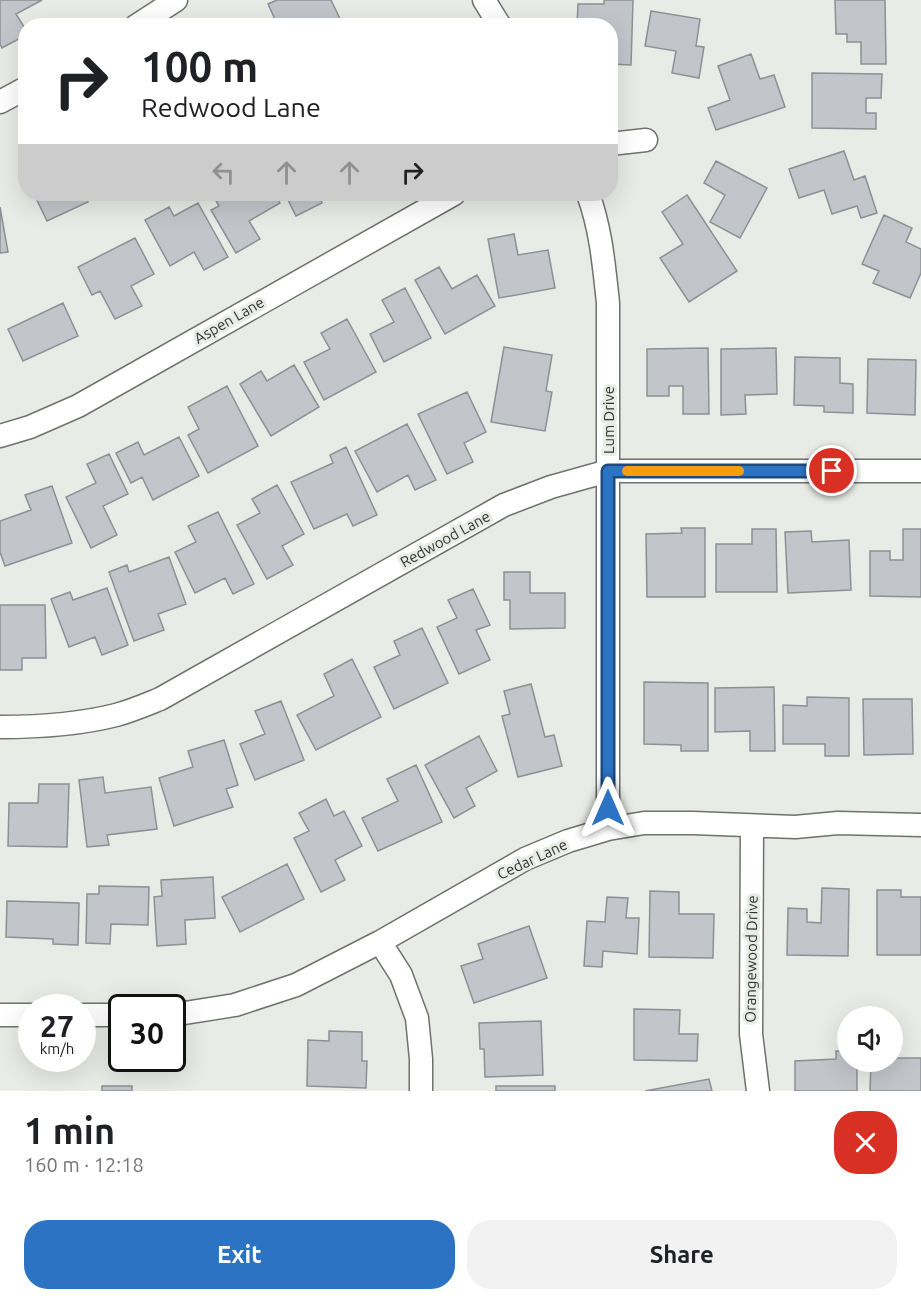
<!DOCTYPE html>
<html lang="en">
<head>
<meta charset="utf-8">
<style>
  :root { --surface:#fff; --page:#f2f2f2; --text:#202124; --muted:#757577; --accent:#2d73c4 }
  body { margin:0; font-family:Ubuntu,sans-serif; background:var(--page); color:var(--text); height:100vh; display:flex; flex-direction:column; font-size:22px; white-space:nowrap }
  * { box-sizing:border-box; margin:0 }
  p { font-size:20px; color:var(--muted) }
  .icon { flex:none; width:33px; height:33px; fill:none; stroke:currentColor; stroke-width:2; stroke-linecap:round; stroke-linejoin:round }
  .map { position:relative; height:1091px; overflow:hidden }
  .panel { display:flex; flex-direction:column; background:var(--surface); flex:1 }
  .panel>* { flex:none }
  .guide { position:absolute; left:18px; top:18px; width:600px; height:183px; border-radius:24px; box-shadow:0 6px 24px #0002; background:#fff; color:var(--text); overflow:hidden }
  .fabs { position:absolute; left:837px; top:1006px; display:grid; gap:12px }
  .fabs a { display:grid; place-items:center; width:66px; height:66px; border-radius:50%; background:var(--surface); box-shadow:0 6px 24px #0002; font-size:30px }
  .speed { position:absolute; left:18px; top:994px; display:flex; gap:12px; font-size:30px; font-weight:700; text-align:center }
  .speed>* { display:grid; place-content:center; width:78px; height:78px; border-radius:50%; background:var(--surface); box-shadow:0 6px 24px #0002; line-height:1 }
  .speed small { font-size:15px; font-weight:400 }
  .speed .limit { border:3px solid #111; border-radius:9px; background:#fff; color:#111 }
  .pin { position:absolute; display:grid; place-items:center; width:51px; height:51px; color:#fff; margin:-26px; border:3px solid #fff; border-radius:50%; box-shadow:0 2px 6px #0007 }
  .me { position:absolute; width:66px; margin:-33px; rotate:0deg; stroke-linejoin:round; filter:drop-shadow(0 0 4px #0008) }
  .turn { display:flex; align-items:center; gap:21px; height:126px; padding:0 24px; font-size:27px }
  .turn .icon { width:78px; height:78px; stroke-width:2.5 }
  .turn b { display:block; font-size:42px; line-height:51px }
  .lanes { display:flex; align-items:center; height:57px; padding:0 24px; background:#0003; justify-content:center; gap:30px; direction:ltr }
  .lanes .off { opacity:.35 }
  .round { display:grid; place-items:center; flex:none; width:63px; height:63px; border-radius:24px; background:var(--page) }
  .overview { display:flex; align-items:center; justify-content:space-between; height:102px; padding:0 24px }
  h1 { font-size:36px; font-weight:600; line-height:45px }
  .action { display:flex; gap:12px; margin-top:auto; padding:12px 24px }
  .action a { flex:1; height:69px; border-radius:24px; background:var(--accent); color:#fff; font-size:24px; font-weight:600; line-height:69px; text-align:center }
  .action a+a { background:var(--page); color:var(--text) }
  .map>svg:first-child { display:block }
</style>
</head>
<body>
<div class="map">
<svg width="921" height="1091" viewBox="0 0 921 1091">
  <rect width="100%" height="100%" fill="#e9ebe6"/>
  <path fill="#c2c5ca" stroke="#8d9094" stroke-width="1.5" d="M0 0H42L16 14 26 30V35L2 48 0 44Z
    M277 0H331L341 21 331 26H278L268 4Z
    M604 0H633L631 65 610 64V26H577L578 4H604Z
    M835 0H885L886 64H861V42H847V34H836Z
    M651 11 700 19 696 46 704 47 699 78 672 73 676 51 645 46Z
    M751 54 760 79 774 75 785 107 716 130 708 108 730 100 718 66Z
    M812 73 882 74 881 98H866V113H876V129L812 128Z
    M844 151 854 180 865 176 877 213 861 218 857 206 832 214 824 190 799 198 789 169Z
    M716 161 767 188 740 238 710 222 725 195 704 183Z
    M34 194H84L88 202 47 221Z
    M212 194H275L280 203 249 221 260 239 236 253 211 210 219 206Z
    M285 194H318L322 203 296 216Z
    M687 195 737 271 689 302 660 258 683 244 662 212Z
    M198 203 228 257 204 270 194 252 170 266 145 220 169 207 174 216Z
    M0 207 8 252 0 253Z
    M884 215 912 228 906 242 921 249V273L910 298 873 283 879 271 862 264Z
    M514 234 518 255 548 250 555 288 499 298 488 239Z
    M135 238 154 274 131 286 142 306 115 319 100 291 92 295 78 267Z
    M439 267 452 289 477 275 495 306 445 334 415 280Z
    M405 288 431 338 384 362 370 334 394 322 382 300Z
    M63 303 78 336 23 361 8 329Z
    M347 319 376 372 324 400 304 362 330 349 321 333Z
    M504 347 552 355 546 391 552 392 545 431 491 422Z
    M708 348 709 414H683V386H669V396H647V349Z
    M776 348 777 394 745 395 746 414 721 415V349Z
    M795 357 840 358V383L853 384V413L824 412V406L794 405Z
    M868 359 916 360 915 415 867 413Z
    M294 365 319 407 271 436 240 384 261 371 267 381Z
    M227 386 258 446 208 473 188 435 199 429 188 407Z
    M467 392 486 432 464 443 473 462 447 474 418 414Z
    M407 424 436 480 415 490 408 475 377 492 355 451Z
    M179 437 199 476 153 500 142 477 131 483 116 453 138 442 144 455Z
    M346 447 377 515 353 526 347 514 314 529 291 482 333 463 330 455Z
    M109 454 128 494 103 506 117 535 91 548 66 497 96 483 87 464Z
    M277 485 304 534 282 546 293 565 267 579 237 525 260 513 252 499Z
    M52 486 72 543 5 566 0 552V521L31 510 25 495Z
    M218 512 254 584 233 594 225 578 195 593 175 552 196 542 188 526Z
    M681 528H705V597H647L646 534 682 533Z
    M752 529H776L777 592H716V544H752Z
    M903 529H921V597L870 596V551H890V560H903Z
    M811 531 812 542 849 540 851 590 788 593 785 532Z
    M169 557 186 604 158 614 164 630 134 641 109 572 127 565 129 572Z
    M504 572H530V593H565V628L510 629V600H504Z
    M107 588 128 645 102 655 95 637 69 647 51 599 70 592 73 600Z
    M473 589 490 625 476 630 490 660 459 674 437 627 457 618 448 600Z
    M0 605H45L46 658H22V670H0Z
    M422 628 448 683 394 709 374 667 400 655 394 641Z
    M352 659 381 717 316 750 297 715 334 696 324 674Z
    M644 682 708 683V751H681V745L644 744Z
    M531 684 545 737 554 735 562 766 518 777 502 716 510 714 504 691Z
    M774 687 775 751H750V731L715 732V688Z
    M807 697 849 698V756H825V744H783V705L807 706Z
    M863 699H912L913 754 864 755Z
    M281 701 304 760 255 780 240 744 265 734 255 711Z
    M479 736 497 771 466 788 475 806 454 818 425 765Z
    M224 740 238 785 226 789 233 807 174 826 159 778 193 767 188 751Z
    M416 765 442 822 378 851 362 818 398 801 387 779Z
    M103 777 105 793 151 787 157 829 107 835 109 845 87 847 79 780Z
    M39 784H69L67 847 8 846 9 803H38Z
    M326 799 334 816 344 811 362 846 335 860 345 880 321 892 294 838 309 831 299 813Z
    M287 864 304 899 240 932 222 897Z
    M213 877 215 918 185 920 186 944 157 946 154 897 162 896 161 880Z
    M99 886 149 887 148 925 111 924 110 944 86 943 87 894H99Z
    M822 888 849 889 848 956 787 955 788 908 807 909V922L821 923Z
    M877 890H901V897H921V955H877Z
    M650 891 679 892V914H714L713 958 649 957Z
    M607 897 628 898 626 918H639L637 954 603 951 602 967 584 966 587 921 605 922Z
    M7 901 79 903 78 945 53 944V939L6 937Z
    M529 926 547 978 474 1003 461 966 483 959 478 944Z
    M634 1009 680 1010 679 1034H698L697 1061 634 1060Z
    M541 1021 543 1075 485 1077 484 1049H480L479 1023Z
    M329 1031 362 1032V1061H367L366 1088 307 1086 308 1040 329 1041Z
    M836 1051H848V1062H857V1091H795V1061L836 1059Z
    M892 1058H921V1091H870L871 1062H892Z
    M709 1079 712 1091H645Z
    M102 1086H132V1091H102Z
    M496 1086H555V1091H496Z"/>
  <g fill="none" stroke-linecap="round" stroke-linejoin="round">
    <g stroke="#6f716c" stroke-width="25">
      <path id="street" d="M484 0 500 26
        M136 26 176 0
        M0 102 26 88
        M610 144 646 140
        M588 194C601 229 604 266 608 303V829
        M0 436 30 427 78 406 454 194
        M0 727C39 727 77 725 116 715 131 711 145 705 160 699L504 505 551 487 608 471H921
        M752 826 751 1034 758 1091
        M380 942 401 975 417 1018 421 1059V1091
        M0 1015H32
        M82 1015H122
        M172 1015 235 1005 296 985 380 942 525 859 568 841 608 829 644 823H693L795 827 838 823 921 825"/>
    </g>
    <use href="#street" stroke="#fff" stroke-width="22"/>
  </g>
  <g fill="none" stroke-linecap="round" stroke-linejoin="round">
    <g stroke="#1d4b7f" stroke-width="15">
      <path id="route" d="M608 808V471H832"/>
    </g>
    <use href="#route" stroke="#2d73c4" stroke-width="10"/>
    <path stroke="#f59e0b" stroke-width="10" d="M627 471H739"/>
  </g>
  <g text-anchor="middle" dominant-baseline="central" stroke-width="6" stroke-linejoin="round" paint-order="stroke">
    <g font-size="15" fill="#333331" stroke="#e9ebe6">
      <text transform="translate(229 320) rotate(-30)">Aspen Lane</text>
      <text transform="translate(608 420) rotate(-90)">Lum Drive</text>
      <text transform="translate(445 539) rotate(-29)">Redwood Lane</text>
      <text transform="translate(532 859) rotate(-25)">Cedar Lane</text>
      <text transform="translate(751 959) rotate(-89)">Orangewood Drive</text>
    </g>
  </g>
</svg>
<div class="fabs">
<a><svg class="icon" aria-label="sound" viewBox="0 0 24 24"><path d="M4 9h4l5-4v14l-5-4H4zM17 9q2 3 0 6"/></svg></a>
</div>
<div class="speed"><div>27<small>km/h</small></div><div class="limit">30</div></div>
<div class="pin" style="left:832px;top:471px;background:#d93025"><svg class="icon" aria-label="arrive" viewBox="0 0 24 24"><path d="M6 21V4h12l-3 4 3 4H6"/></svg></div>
<svg class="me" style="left:608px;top:808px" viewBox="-20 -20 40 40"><path d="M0-17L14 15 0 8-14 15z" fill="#2d73c4" stroke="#fff" stroke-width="4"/></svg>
<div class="guide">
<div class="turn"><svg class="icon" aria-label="right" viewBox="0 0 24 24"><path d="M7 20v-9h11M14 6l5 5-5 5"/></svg><div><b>100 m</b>Redwood Lane</div></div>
<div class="lanes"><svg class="icon off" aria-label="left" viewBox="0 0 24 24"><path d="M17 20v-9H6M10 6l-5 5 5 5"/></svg><svg class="icon off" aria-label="ahead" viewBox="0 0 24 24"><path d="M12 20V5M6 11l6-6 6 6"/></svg><svg class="icon off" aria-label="ahead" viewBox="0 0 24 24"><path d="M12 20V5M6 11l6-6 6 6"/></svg><svg class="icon" aria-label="right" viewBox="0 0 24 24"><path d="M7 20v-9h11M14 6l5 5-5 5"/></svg></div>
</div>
</div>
<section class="panel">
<div class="overview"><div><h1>1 min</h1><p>160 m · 12:18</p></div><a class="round" style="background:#d93025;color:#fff"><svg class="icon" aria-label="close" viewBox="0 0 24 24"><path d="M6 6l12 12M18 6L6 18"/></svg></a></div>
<div class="action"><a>Exit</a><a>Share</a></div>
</section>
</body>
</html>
